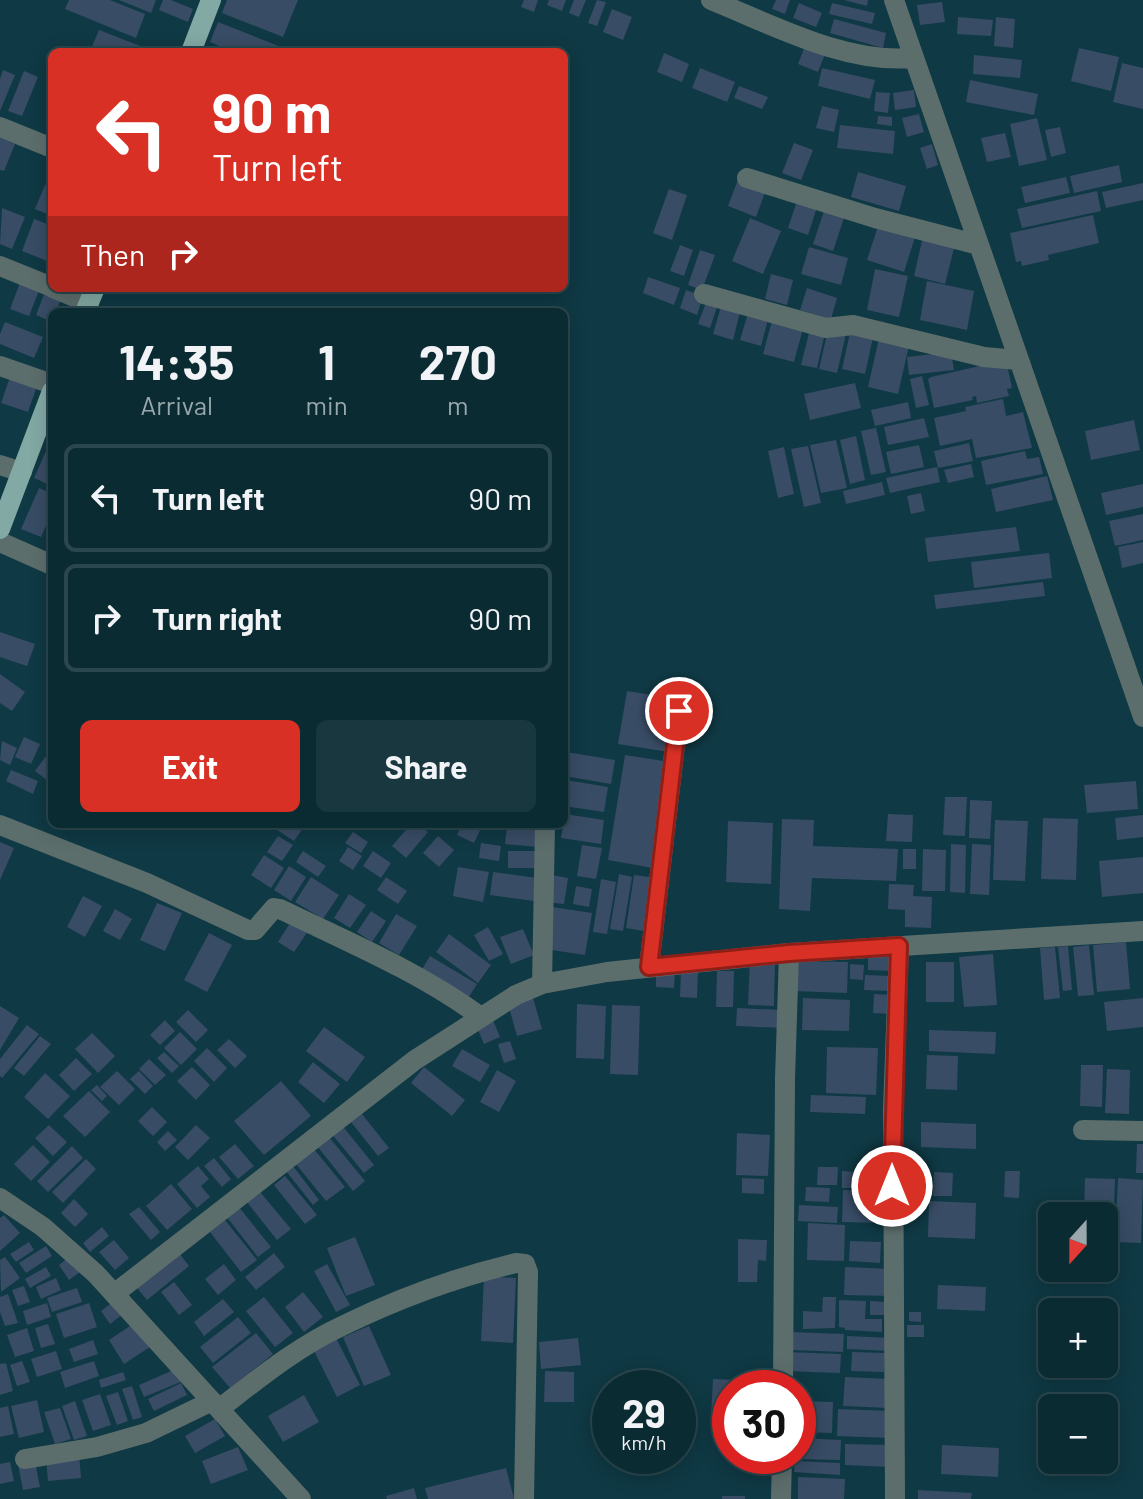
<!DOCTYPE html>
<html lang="en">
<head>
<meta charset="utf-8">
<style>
  :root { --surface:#0b2b33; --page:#19373f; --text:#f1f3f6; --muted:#9aa7ac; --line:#2b474e; --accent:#d93025 }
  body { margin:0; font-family:Barlow,sans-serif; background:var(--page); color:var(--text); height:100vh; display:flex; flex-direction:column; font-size:30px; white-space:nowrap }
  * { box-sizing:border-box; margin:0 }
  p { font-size:26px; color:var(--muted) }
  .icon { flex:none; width:44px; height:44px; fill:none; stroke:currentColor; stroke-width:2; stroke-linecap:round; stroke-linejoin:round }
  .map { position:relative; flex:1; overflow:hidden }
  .details { position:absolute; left:48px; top:308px; width:520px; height:520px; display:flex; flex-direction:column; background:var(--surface); border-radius:12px; box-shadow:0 4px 20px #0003,0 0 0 2px var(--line) }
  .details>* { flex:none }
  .banner { position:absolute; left:48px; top:48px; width:520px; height:244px; border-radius:12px; box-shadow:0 4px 20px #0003,0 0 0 2px var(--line); background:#d93025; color:#fff; overflow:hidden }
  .needle { width:52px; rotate:201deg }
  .tools { position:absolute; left:1038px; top:1202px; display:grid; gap:16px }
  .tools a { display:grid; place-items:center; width:80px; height:80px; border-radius:12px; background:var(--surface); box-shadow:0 4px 20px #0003,0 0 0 2px var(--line); font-size:40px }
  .speed { position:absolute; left:592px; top:1370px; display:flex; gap:16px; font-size:40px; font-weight:700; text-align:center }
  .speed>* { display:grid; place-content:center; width:104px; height:104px; border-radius:50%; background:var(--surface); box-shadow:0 4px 20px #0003,0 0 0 2px var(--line); line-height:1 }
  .speed small { font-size:20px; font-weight:400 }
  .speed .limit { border:12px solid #d22; background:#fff; color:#111 }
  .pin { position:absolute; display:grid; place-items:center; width:68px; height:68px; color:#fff; margin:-34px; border:4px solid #fff; border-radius:50%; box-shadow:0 2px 8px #0007 }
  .me { position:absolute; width:88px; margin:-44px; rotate:0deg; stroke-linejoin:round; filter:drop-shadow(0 0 6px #0008) }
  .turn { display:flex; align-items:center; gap:28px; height:168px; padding:0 32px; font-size:36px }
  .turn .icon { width:104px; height:104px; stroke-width:2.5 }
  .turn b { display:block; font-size:56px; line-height:68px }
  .then { display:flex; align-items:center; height:76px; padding:0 32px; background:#0003; gap:16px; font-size:30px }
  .eta { display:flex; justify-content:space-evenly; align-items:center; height:136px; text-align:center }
  .eta b { font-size:48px; font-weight:700; line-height:56px }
  .primary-button { display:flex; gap:16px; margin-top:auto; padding:16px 32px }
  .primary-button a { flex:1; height:92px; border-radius:12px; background:var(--accent); color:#fff; font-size:32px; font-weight:700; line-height:92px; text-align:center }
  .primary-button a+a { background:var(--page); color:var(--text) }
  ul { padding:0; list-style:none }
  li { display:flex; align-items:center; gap:24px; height:108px; margin:0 16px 12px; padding:0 16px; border:4px solid var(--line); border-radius:12px }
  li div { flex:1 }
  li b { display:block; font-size:30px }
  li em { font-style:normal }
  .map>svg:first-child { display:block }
</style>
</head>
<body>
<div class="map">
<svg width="1143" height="1499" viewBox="0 0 1143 1499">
  <rect width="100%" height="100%" fill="#0f3944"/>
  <path fill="#384c65" d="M69 0H110L145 14 136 38 65 9Z
    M119 0H156L151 13Z
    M163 0H171L193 9 188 22 159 10Z
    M227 0H298L283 37 222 13Z
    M524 0H538L534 12 521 7Z
    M549 0H566L562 11 547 5Z
    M574 0H586L579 17 569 13Z
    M597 0 606 2 597 26 588 23Z
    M776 0H790L785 14 772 9Z
    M844 0H868L867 6Z
    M942 2 945 22 920 25 917 5Z
    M799 3 822 13 816 27 793 18Z
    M832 3 875 13 872 24 829 14Z
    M612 9 632 17 623 40 603 32Z
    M958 17 993 20 991 36 957 34Z
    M996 17 1015 19 1013 48 994 46Z
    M834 19 886 33 883 48 830 33Z
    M218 22 281 47 279 52H234L210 42Z
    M99 30 143 47 141 52H99L91 49Z
    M805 46 825 54 818 72 798 64Z
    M1079 48 1119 57 1111 91 1071 81Z
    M664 53 689 64 682 82 657 72Z
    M974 55 1022 60 1020 78 973 74Z
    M1122 63 1143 68V109L1113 102Z
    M700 68 735 82 727 102 692 88Z
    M822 68 875 80 870 99 818 86Z
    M3 70 15 75 0 111V79Z
    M24 71 38 77 22 116 8 111Z
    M970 80 1038 94 1034 115 966 102Z
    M739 86 768 97 762 109 734 98Z
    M914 90 916 107 895 110 893 93Z
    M876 92 890 93 888 113 874 111Z
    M822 106 839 110 834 132 816 128Z
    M919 114 924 132 907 137 902 118Z
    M878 116 892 117V126L877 124Z
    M1037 118 1047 160 1019 166 1010 124Z
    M840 125 895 131 893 154 837 148Z
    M1060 127 1066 153 1051 157 1045 130Z
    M1005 133 1011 157 987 162 981 138Z
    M0 138 15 144 4 171 0 170Z
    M794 143 813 150 801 180 782 173Z
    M932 144 938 165 927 169 920 148Z
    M1119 165 1122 182 1074 193 1070 176Z
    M858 172 906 186 899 211 851 197Z
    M739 177 767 187 756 217 728 206Z
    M1066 177 1070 193 1025 203 1021 187Z
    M1143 183V200L1106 208 1102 192Z
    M45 185 52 188V216L35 209Z
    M669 189 687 195 672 240 653 233Z
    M1097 191 1101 211 1022 228 1017 209Z
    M798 198 818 204 808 235 788 228Z
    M826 205 846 212 833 251 813 244Z
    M2 208 25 217 12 249 0 244Z
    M1093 215 1099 243 1048 255 1049 260 1022 266 1021 261 1016 262 1010 233Z
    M750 218 781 231 763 274 732 261Z
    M34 219 52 226V256L50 262 22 251Z
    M879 223 916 234 904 272 867 260Z
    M923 236 955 244 945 284 914 276Z
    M680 245 693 250 684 276 670 271Z
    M809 247 848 258 841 285 801 274Z
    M700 250 715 255 702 290 688 285Z
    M875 269 908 276 899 317 867 310Z
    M771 274 793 280 787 305 765 299Z
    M648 277 680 288 674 305 643 293Z
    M21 280 40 288 29 316 10 309Z
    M927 281 974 291 967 330 920 320Z
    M807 288 837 298 831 319 800 310Z
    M686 290 703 296 697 315 680 308Z
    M45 292 61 299 56 312H52V322L36 315Z
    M708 297 719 301 710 328 698 324Z
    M722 303 741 308 733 340 713 334Z
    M749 310 769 316 761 346 740 340Z
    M773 317 804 325 794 362 763 354Z
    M5 322 43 337 34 358 0 344V334Z
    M851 328 874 333 865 374 842 369Z
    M810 329 825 333 817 368 801 365Z
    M828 330 846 334 837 373 819 369Z
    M880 334 910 341 898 394 868 387Z
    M951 352 954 370 909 375 907 357Z
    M1006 360 1012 388 1007 389 1009 396 977 403 976 396 972 397 973 400 934 408 928 379 931 377Z
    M922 376 929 405 916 408 910 379Z
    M10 377 37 386 28 412 1 403Z
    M855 383 861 408 810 420 804 394Z
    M1003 399 1006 416 1023 412 1032 448 976 458 972 439 940 446 934 418 966 411 965 407Z
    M908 402 911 418 875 426 871 410Z
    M924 418 929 437 888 445 884 427Z
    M1134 420 1140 450 1091 460 1085 431Z
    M876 428 886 472 871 475 861 431Z
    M856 436 865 480 850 484 840 440Z
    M52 438V486L34 478Z
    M836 440 847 488 821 493 810 445Z
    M969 443 973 461 938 468 934 451Z
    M919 445 924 467 891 474 886 452Z
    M808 446 821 503 804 507 791 449Z
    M784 447 794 494 778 498 768 451Z
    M1025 451 1027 459 1039 457 1043 474 986 485 981 461Z
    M971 464 974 477 948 483 944 470Z
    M937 467 940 482 890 493 886 478Z
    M1047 476 1053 500 996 512 991 489Z
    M882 482 885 495 846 504 843 491Z
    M1143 484V507L1106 515 1101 493Z
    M39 488 52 494V512L41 537 21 529Z
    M921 493 925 511 911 514 907 496Z
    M1143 514V540L1115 546 1109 521Z
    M1016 527 1020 551 928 562 925 538Z
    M1143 542V563L1122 568 1118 547Z
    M1049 553 1052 578 974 588 971 562Z
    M1043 582 1045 596 936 609 934 595Z
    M0 632 35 644 27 666 0 657Z
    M0 674 25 692 12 711 0 703Z
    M627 691 677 699 669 752 618 744Z
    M24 737 40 744 31 764 15 757Z
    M2 741 17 748 10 765 0 760Z
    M52 748V784L35 771Z
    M566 752 615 760 611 784 564 776Z
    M625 755 670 762 653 868 608 860Z
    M11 770 38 781 33 794 6 781Z
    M566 780 608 787 604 812 564 806Z
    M1136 781 1138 809 1087 813 1084 785Z
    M945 797H967L965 836 943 835Z
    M970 800 992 801 990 839 969 838Z
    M565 814 604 820 601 844 561 838Z
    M888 814 913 815 912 842 886 841Z
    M1143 815V837L1117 840 1115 818Z
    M1043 818 1078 819 1076 880 1041 879Z
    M782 819 814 820 813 846 898 849 896 881 812 878 810 911 779 909Z
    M995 820 1028 821 1025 881 993 880Z
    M728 821 773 823 771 884 726 882Z
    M276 824H303L305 825 294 841 274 828Z
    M411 824H417L428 832 406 858 392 846Z
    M462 824H483L474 843 457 835Z
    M507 826 539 830 538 847 505 844Z
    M353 832 368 842 361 853 345 843Z
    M278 836 293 845 282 861 267 852Z
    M438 836 454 850 439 867 423 853Z
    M0 842 14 848 0 880Z
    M481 843 501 846 499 861 479 858Z
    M951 844 966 845 965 893 950 892Z
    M972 844 991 845 989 895 970 894Z
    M582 845 602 848 596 879 577 876Z
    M348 847 362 856 353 870 339 861Z
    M903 849H916V869H903Z
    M923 849 946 850 945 891H922Z
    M303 851 326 866 318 877 296 862Z
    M373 851 391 863 381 878 363 866Z
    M508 851H539V868H508Z
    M264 855 284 868 271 888 251 875Z
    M1143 857V893L1102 897 1099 861Z
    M289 866 306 877 291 901 274 890Z
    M458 867 489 872 483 902 453 896Z
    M493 872 537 878 534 901 490 895Z
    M619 874 632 877 623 931 610 929Z
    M551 875 568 878 564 904 546 902Z
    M634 875 657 878 649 932 626 928Z
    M311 877 339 895 323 919 295 902Z
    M386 877 407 891 398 904 377 890Z
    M601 879 616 882 607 934 593 932Z
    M889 884 914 885 913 896 932 897 931 928 905 927V910L888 909Z
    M576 886 592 889 589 907 573 904Z
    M349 894 366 905 350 928 334 918Z
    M83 896 102 906 85 937 67 927Z
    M157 903 182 913 165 951 140 940Z
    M552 907 592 913 585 955 545 949Z
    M115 909 132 919 120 940 103 931Z
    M371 911 386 921 372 942 357 932Z
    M396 914 417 926 399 955 379 943Z
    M292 920 308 931 294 952 278 942Z
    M488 927 503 954 489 961 474 935Z
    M523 929 534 955 511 964 500 937Z
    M209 933 232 945 207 992 184 980Z
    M449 934 491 965 478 983 436 952Z
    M1126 942 1130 989 1097 992 1093 945Z
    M1089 945 1094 995 1078 996 1073 947Z
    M1068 946 1072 990 1063 991 1058 947Z
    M1055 947 1060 998 1044 1000 1040 948Z
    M993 954 997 1005 964 1007 959 957Z
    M868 955 893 956V971L868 970Z
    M430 956 477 984 467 1000 421 971Z
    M750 959 775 960 774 1006 748 1005Z
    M795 961 848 962 847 993 794 991Z
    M926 962H954V1002H926Z
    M850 964 864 965 863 980 850 979Z
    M681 970H698L697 998 680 997Z
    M656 971H675L674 988 656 987Z
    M717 971H734L733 1007H716Z
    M865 975 892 976 891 991 864 990Z
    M874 994 893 995 892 1014 873 1013Z
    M533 998 542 1029 517 1036 508 1004Z
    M803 998 850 1000 849 1031 802 1030Z
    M1143 998V1027L1107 1031 1104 1002Z
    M577 1004 606 1006 604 1059 576 1058Z
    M612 1005 640 1006 638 1075 610 1074Z
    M0 1006 19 1018 0 1050Z
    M737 1008 784 1010 783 1028 736 1026Z
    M188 1010 208 1030 196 1042 176 1022Z
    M492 1018 500 1037 484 1044 476 1025Z
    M165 1020 175 1031 160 1045 150 1035Z
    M27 1025 39 1034 2 1078 0 1076V1059Z
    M324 1027 365 1057 347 1082 306 1051Z
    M929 1030 996 1032 995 1054 929 1051Z
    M180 1032 197 1049 181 1065 164 1048Z
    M92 1033 115 1056 98 1073 75 1049Z
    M40 1036 51 1044 24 1076 14 1068Z
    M229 1039 247 1056 235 1068 217 1050Z
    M510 1041 516 1059 504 1063 498 1044Z
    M827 1047 878 1048 876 1095 826 1093Z
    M207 1048 227 1068 214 1082 194 1061Z
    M462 1049 490 1065 480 1082 452 1066Z
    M164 1052 179 1066 172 1073 157 1058Z
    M927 1055 958 1056 957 1090 926 1089Z
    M76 1058 92 1074 74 1091 59 1075Z
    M149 1059 166 1075 155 1085 139 1069Z
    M313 1062 340 1084 324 1103 298 1082Z
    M1081 1065H1103L1102 1107 1080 1106Z
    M192 1067 210 1085 196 1100 177 1081Z
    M424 1067 465 1100 452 1116 411 1083Z
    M1107 1069 1130 1070 1129 1114 1105 1113Z
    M497 1070 516 1081 499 1112 480 1102Z
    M117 1071 135 1089 119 1105 100 1087Z
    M139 1071 153 1086 145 1094 130 1079Z
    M45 1073 70 1096 48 1119 24 1097Z
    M281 1081 311 1116 264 1155 234 1121Z
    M97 1085 107 1096 102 1101 91 1090Z
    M89 1091 110 1112 85 1137 63 1116Z
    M811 1095 866 1097 865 1114 810 1112Z
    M152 1107 167 1122 153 1136 138 1121Z
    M362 1114 389 1148 378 1156 351 1122Z
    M921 1122 976 1124V1149L921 1147Z
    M341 1124 374 1165 364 1173 330 1132Z
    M49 1125 67 1142 53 1156 35 1138Z
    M196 1125 210 1138 188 1160 175 1147Z
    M168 1131 177 1140 165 1151 157 1142Z
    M737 1133 770 1135 768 1176 736 1175Z
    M329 1137 365 1181 353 1191 317 1146Z
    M235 1144 254 1166 238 1179 219 1157Z
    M1137 1144H1143V1173H1136Z
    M33 1145 50 1162 31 1181 14 1164Z
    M72 1146 83 1158 48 1192 37 1181Z
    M314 1149 345 1187 326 1201 295 1163Z
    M214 1158 231 1179 222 1187 204 1166Z
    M86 1159 96 1169 63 1203 52 1192Z
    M198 1166 209 1179 201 1186 210 1197 197 1208 177 1184Z
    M293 1166 319 1200 313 1205 286 1171Z
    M818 1167H838L837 1185H817Z
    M861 1167 885 1168 884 1188 861 1187Z
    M842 1171 856 1172V1188H842Z
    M1005 1171H1020L1019 1198 1004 1197Z
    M934 1172 953 1173 952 1196H933Z
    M285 1176 317 1215 305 1224 274 1185Z
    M742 1178 764 1179V1194L742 1193Z
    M1085 1178 1115 1179 1113 1243H1104V1216H1084Z
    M1118 1178 1143 1180 1141 1243 1115 1242Z
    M171 1184 192 1209 167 1230 146 1206Z
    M256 1187 291 1229 277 1240 243 1197Z
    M806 1187 830 1188 829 1202 805 1201Z
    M843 1190 883 1192V1199H889L888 1213H882V1223L842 1222Z
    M74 1199 88 1214 75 1227 61 1213Z
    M929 1201 976 1203 975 1239 928 1237Z
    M799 1205 838 1207 837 1223 798 1221Z
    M238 1206 271 1247 258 1257 226 1216Z
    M139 1207 160 1232 151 1240 129 1214Z
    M4 1215 20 1233 0 1251V1218Z
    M225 1220 257 1260 241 1272 210 1232Z
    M808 1223 845 1225 844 1261 807 1260Z
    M102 1227 109 1236 90 1252 83 1243Z
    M355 1237 375 1285 346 1296 327 1248Z
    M738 1239 767 1240 766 1261 758 1260 757 1282H738Z
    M114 1240 129 1258 115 1270 99 1252Z
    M850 1241 881 1242 880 1263 849 1261Z
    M29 1242 34 1250 16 1262 10 1254Z
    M46 1246 52 1256 26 1273 19 1263Z
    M1046 1248H1052V1267H1046Z
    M176 1249 189 1266 147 1300 133 1283Z
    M1104 1250H1114L1113 1270 1104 1269Z
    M274 1253 285 1267 256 1290 245 1277Z
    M5 1257 20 1278 1 1292 0 1260Z
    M69 1257 80 1272 69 1280 59 1265Z
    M224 1264 236 1280 218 1295 205 1279Z
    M327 1264 350 1305 336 1312 314 1271Z
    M46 1267 51 1276 30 1288 25 1279Z
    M845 1267 891 1269 890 1296 844 1295Z
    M484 1276 516 1278 513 1343 481 1341Z
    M56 1278 61 1290 41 1299 36 1287Z
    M174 1282 192 1305 179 1315 161 1292Z
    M938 1285 986 1287 985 1311 937 1309Z
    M24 1286 30 1302 18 1306 12 1290Z
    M77 1288 82 1302 52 1312 47 1298Z
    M303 1292 323 1317 304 1332 285 1307Z
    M8 1294 18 1323 5 1326 0 1312V1297Z
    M264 1297 293 1333 275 1347 246 1311Z
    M823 1297H836L835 1328 803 1329V1311L822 1312Z
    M118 1298 127 1311 110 1324 101 1311Z
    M223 1299 234 1312 204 1336 194 1322Z
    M839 1300 866 1301 865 1319H882V1332L845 1330V1328L839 1327Z
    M870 1301 885 1302V1315H870Z
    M47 1303 51 1317 27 1325 23 1311Z
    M89 1303 97 1327 64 1338 56 1314Z
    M909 1312H921V1322L909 1321Z
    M238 1317 251 1333 213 1363 200 1347Z
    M48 1324 55 1344 41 1348 35 1328Z
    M133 1324 150 1347 124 1364 109 1340Z
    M907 1325H924V1337H907Z
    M369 1326 391 1375 364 1386 343 1337Z
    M27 1328 34 1351 15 1357 7 1335Z
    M791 1332 844 1334 843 1352 791 1350Z
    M256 1333 273 1354 230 1388 212 1367Z
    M847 1336 891 1338V1351L847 1349Z
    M336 1338 360 1385 337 1397 313 1349Z
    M578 1338 581 1365 541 1369 539 1342Z
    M93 1340 98 1354 74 1362 69 1349Z
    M56 1351 62 1369 37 1377 31 1359Z
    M787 1352 841 1354 840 1373 786 1371Z
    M852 1352 885 1353 884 1372 851 1371Z
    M22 1361 30 1382 17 1386 10 1365Z
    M94 1361 99 1376 65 1388 60 1372Z
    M6 1363 13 1391 0 1395V1364Z
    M178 1368 183 1381 144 1397 139 1385Z
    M545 1371 574 1372V1402H544Z
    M123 1372 126 1380 101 1388 99 1380Z
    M845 1377 889 1379 888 1408 843 1406Z
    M713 1379 739 1380V1388H730V1417L711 1416Z
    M181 1383 187 1395 154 1411 148 1399Z
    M745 1384 770 1385V1388H745Z
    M132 1386 142 1417 133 1420 122 1389Z
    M118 1392 128 1421 117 1425 106 1396Z
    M100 1394 111 1425 93 1431 82 1400Z
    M304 1395 319 1422 283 1442 268 1416Z
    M37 1400 44 1432 19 1438 11 1406Z
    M75 1401 87 1436 74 1440 62 1406Z
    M798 1401 833 1402 832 1433 798 1432Z
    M8 1406 14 1434 0 1437V1408Z
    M60 1408 71 1439 55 1444 44 1412Z
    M838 1409 891 1411 890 1438 837 1436Z
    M215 1419 225 1436 195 1453 185 1436Z
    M714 1425 730 1426V1441H713Z
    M798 1438 841 1440 840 1460 798 1459Z
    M845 1444 892 1445 891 1467 845 1465Z
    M942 1445 999 1448 998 1477 941 1474Z
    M238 1447 248 1470 211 1484 202 1461Z
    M79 1453 81 1478 48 1481 46 1457Z
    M795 1461 840 1463V1475L794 1472Z
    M10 1462 14 1481 0 1484V1464Z
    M35 1462 40 1487 23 1490 18 1465Z
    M506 1468 514 1499H428L425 1488Z
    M798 1477 845 1479 844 1499H798Z
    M414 1488 417 1499H387L386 1496Z
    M918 1490 972 1493 971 1499H918Z
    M722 1496H745V1499H722Z"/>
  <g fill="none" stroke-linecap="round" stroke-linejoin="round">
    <path stroke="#5c6e6c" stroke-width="20" d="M711 0C773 25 845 64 913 58
      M894 0 1143 717
      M0 127 52 148
      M747 178 875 218 979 245
      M0 266 52 287
      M53 288 89 303
      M704 294 826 328 853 325 984 357 1018 360
      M0 366 52 384
      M0 465 22 472
      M0 542 52 565
      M0 825 147 883 248 930H255L274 908 280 909C348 942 420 972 481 1017
      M649 967 679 711
      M542 984 545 824
      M1083 1130 1143 1131
      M0 1198 43 1227 96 1274 301 1499
      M114 1294 415 1060 516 995 542 984 607 972 789 953 1143 931
      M783 1388 785 1079 789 953
      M219 1409C258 1379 297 1347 342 1326 397 1299 457 1277 516 1263L525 1264 528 1272 524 1499
      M25 1459 97 1447 146 1433 212 1401
      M781 1499 782 1456
      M895 1499 893 1110 899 946"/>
    <path stroke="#83a9a4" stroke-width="20" d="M191 52 211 0
      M85 312 95 288
      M0 529 52 391"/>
  </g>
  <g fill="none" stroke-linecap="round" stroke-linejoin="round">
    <g stroke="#8d1f18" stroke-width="20">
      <path id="route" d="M679 711 649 967 789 953 899 946 892 1186"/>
    </g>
    <use href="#route" stroke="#d93025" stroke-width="14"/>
  </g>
</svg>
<div class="tools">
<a><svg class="needle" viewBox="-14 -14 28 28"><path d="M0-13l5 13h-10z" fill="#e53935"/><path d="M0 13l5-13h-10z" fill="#9aa7ac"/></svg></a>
<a>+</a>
<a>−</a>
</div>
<div class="speed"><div>29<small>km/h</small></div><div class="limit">30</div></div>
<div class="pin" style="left:679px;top:711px;background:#d93025"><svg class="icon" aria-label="arrive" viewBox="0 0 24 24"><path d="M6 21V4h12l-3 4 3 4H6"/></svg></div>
<svg class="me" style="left:892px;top:1186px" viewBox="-20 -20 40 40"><circle r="17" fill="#d93025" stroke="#fff" stroke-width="3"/><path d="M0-11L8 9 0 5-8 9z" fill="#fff"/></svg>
<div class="banner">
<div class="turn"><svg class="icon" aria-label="left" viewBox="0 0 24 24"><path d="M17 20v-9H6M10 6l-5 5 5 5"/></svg><div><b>90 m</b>Turn left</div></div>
<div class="then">Then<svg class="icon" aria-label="right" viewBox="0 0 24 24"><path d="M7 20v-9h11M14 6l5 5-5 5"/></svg></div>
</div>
<section class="details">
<div class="eta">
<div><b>14:35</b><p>Arrival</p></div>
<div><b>1</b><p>min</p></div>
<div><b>270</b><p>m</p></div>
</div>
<ul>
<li><svg class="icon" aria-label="left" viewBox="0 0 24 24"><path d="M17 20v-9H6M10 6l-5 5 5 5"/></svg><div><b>Turn left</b></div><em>90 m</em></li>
<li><svg class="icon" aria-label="right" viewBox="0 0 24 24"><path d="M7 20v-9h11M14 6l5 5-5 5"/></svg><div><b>Turn right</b></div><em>90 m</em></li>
</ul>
<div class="primary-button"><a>Exit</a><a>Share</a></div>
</section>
</div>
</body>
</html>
